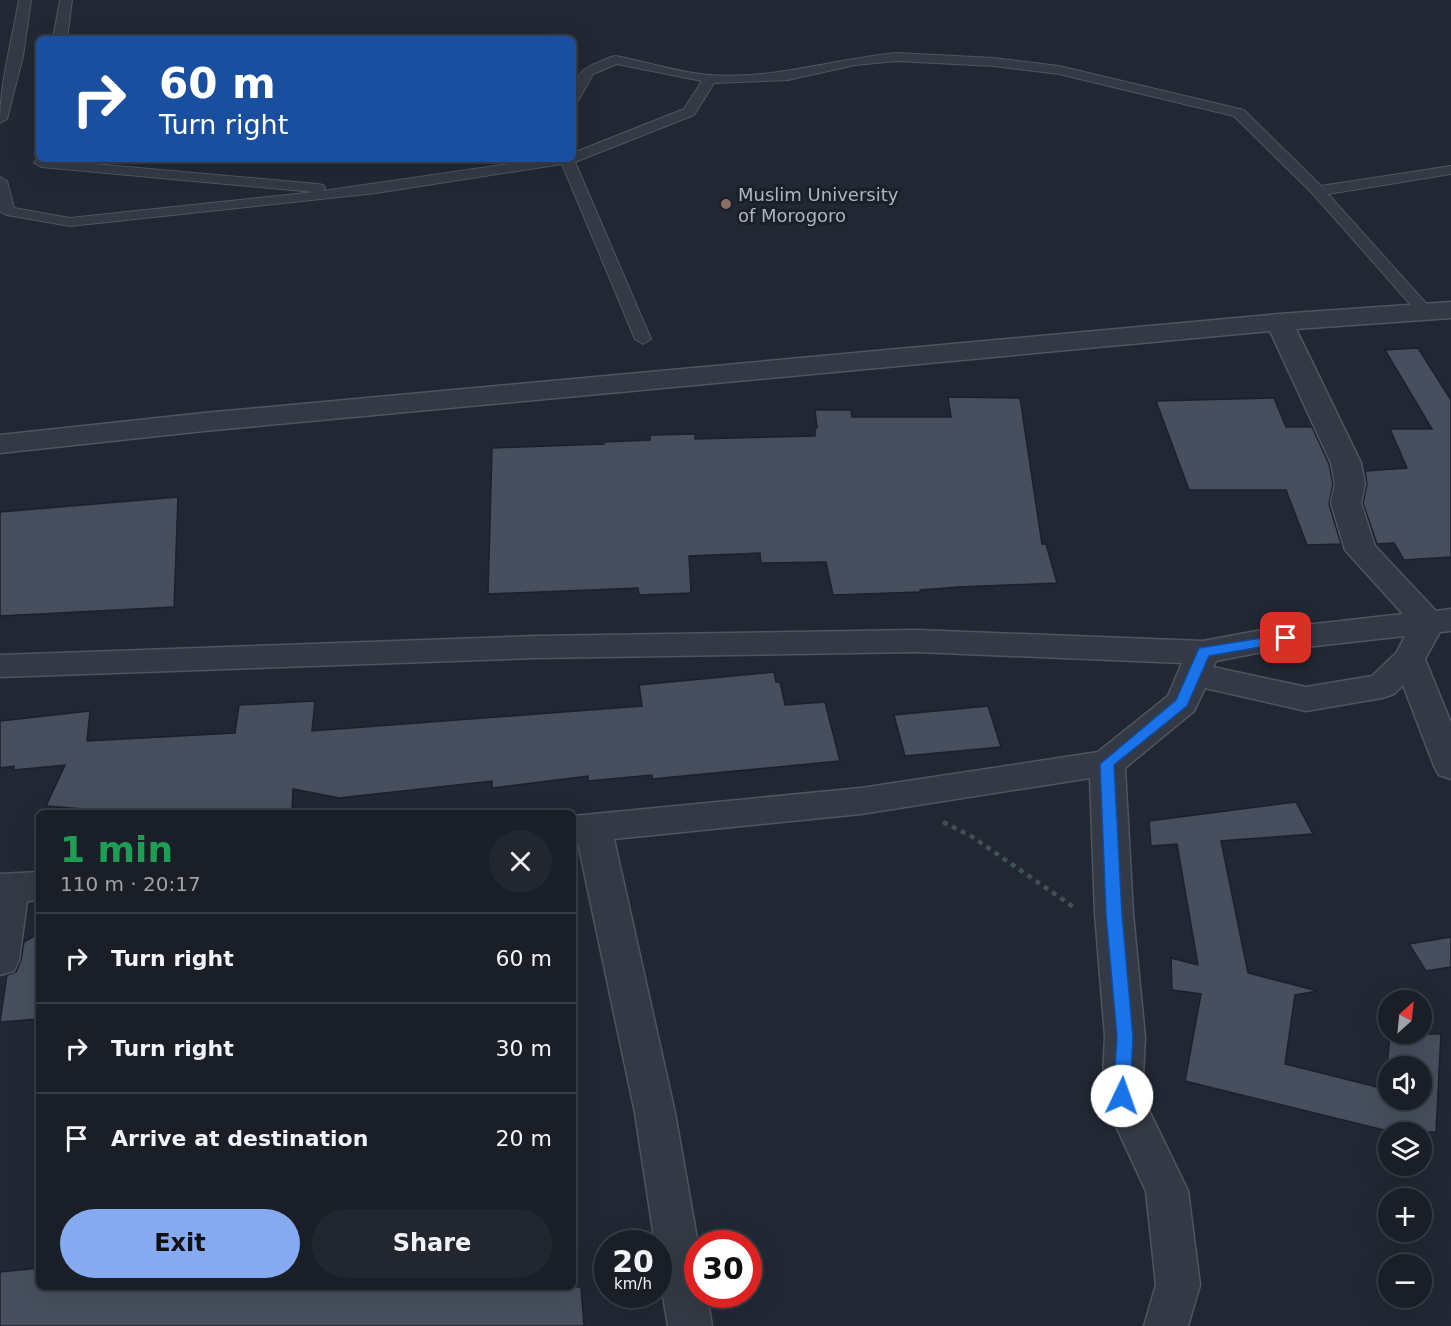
<!DOCTYPE html>
<html lang="en">
<head>
<meta charset="utf-8">
<style>
  :root { --surface:#191e27; --page:#22272f; --text:#f1f3f6; --muted:#9fa2a7; --line:#373c44; --accent:#86aaef }
  body { margin:0; font-family:"DejaVu Sans",sans-serif; background:var(--page); color:var(--text); height:100vh; display:flex; flex-direction:column; font-size:22px; white-space:nowrap }
  * { box-sizing:border-box; margin:0 }
  p { font-size:20px; color:var(--muted) }
  .icon { flex:none; width:33px; height:33px; fill:none; stroke:currentColor; stroke-width:2; stroke-linecap:round; stroke-linejoin:round }
  .map { position:relative; flex:1; overflow:hidden }
  .details { position:absolute; left:36px; top:810px; width:540px; height:480px; display:flex; flex-direction:column; background:var(--surface); border-radius:9px; box-shadow:0 6px 24px #0002,0 0 0 2px var(--line) }
  .details>* { flex:none }
  .hud { position:absolute; left:36px; top:36px; width:540px; height:126px; border-radius:9px; box-shadow:0 6px 24px #0002,0 0 0 2px var(--line); background:#1a4fa0; color:#fff; overflow:hidden }
  .needle { width:39px; rotate:27deg }
  .controls { position:absolute; left:1378px; top:990px; display:grid; gap:12px }
  .controls a { display:grid; place-items:center; width:54px; height:54px; border-radius:50%; background:var(--surface); box-shadow:0 6px 24px #0002,0 0 0 2px var(--line); font-size:30px }
  .speed { position:absolute; left:594px; top:1230px; display:flex; gap:12px; font-size:30px; font-weight:700; text-align:center }
  .speed>* { display:grid; place-content:center; width:78px; height:78px; border-radius:50%; background:var(--surface); box-shadow:0 6px 24px #0002,0 0 0 2px var(--line); line-height:1 }
  .speed small { font-size:15px; font-weight:400 }
  .speed .limit { border:9px solid #d22; background:#fff; color:#111 }
  .pin { position:absolute; display:grid; place-items:center; width:51px; height:51px; color:#fff; margin:-26px; border-radius:12px; box-shadow:0 3px 9px #0006 }
  .me { position:absolute; width:66px; margin:-33px; rotate:3deg; stroke-linejoin:round; filter:drop-shadow(0 0 4px #0008) }
  .turn { display:flex; align-items:center; gap:21px; height:126px; padding:0 24px; font-size:27px }
  .turn .icon { width:78px; height:78px; stroke-width:2.5 }
  .turn b { display:block; font-size:42px; line-height:51px }
  .round { display:grid; place-items:center; flex:none; width:63px; height:63px; border-radius:32px; background:var(--page) }
  .overview { display:flex; align-items:center; justify-content:space-between; height:102px; padding:0 24px }
  h1 { font-size:36px; font-weight:600; line-height:45px; color:#1e9e55 }
  .action { display:flex; gap:12px; margin-top:auto; padding:12px 24px }
  .action a { flex:1; height:69px; border-radius:36px; background:var(--accent); color:#111; font-size:24px; font-weight:600; line-height:69px; text-align:center }
  .action a+a { background:var(--page); color:var(--text) }
  ul { padding:0; list-style:none }
  li { display:flex; align-items:center; gap:18px; height:90px; padding:0 24px; border-top:2px solid var(--line) }
  li div { flex:1 }
  li b { display:block; font-size:22px }
  li em { font-style:normal }
  .map>svg:first-child { display:block }
</style>
</head>
<body>
<div class="map">
<svg width="1451" height="1326" viewBox="0 0 1451 1326">
  <rect width="100%" height="100%" fill="#212834"/>
  <path fill="#474f5e" stroke="#1b212c" stroke-width="1.5" fill-rule="evenodd" d="M1418 348 1451 400V557L1404 560 1394 543 1377 544 1363 503 1367 484 1365 471 1407 468 1390 429H1432L1385 350Z
    M948 397 1020 398 1042 544H1046L1057 583 959 587 920 590V592L833 595 826 562 761 563 760 553 689 556 691 593 639 595 638 588 488 594 492 448 604 444V442L650 440V435L695 434V439L815 436V428H817L815 410H851L852 417H951Z
    M1274 398 1286 427H1312L1329 464 1333 484 1329 504 1341 544 1307 545 1286 490H1189L1156 401Z
    M178 497 174 607 0 616V512Z
    M774 672 776 682H780L785 705 825 702 840 761 652 779V775L588 781V776L492 788V781L339 798 293 789 292 813H134L46 806 65 765 14 770V766L0 768V721L90 711 87 741 235 733 239 705 315 701 312 731 642 706 639 685Z
    M988 706 1001 747 905 756 894 715Z
    M1296 802 1313 834 1221 841 1248 973 1318 991 1295 995 1285 1064 1385 1089 1390 1034H1441L1436 1132H1392L1185 1081 1201 994 1172 990 1171 958 1198 965 1177 844 1151 846 1149 821ZM1389 1066H1422V1100H1389Z
    M39 933V1019L0 1022 7 975 16 972 21 960 24 942Z
    M1451 937V967L1426 971 1409 944Z
    M39 1268V1287H581L584 1326H0V1272Z"/>
  <g fill="none" stroke-linecap="round" stroke-linejoin="round">
    <g stroke="#4e5560" stroke-width="2">
      <path id="service" d="M19 0H31L23 56 7 119 0 123C0 82 12 41 19 0Z
        M60 0H72L67 39H53Z
        M896 53 994 58 1059 66 1244 110 1321 186 1451 166V174L1328 194 1433 311 1425 316 1419 314 1313 194 1234 116 1059 74 994 66 896 61 855 65 788 80 714 83 694 115 575 162 651 339 643 344 635 339 562 164 376 193 70 226 7 215 0 212V177L7 181 14 208 70 218 314 192 41 167 34 163 39 155V159L318 184 323 185 325 188 323 191 542 159H573V153L684 109 702 81 617 64 593 74 578 101 573 102C573 70 585 68 611 57L616 56C647 62 679 73 710 75 773 80 834 59 896 53Z"/>
    </g>
    <g stroke="#4e5560" stroke-width="3">
      <path id="minor" d="M1451 302V318L1296 329 1361 463 1365 484 1361 503 1375 546 1436 611 1451 609V631L1440 632 1425 659 1451 723V779L1439 775 1434 766 1403 685 1394 694 1382 698 1306 711 1205 688 1194 711 1125 768 1133 914 1145 1037 1142 1096 1188 1191 1200 1285 1188 1326H1144L1156 1285 1146 1191 1102 1096 1105 1037 1095 914 1090 778 861 814 614 839 675 1113 698 1244V1294H707L712 1326H668L658 1267V1244H655L635 1113 578 843 573 844V816L861 788 1098 752 1168 696 1182 663 917 652 536 658 0 677V655L536 636 917 630 1203 641 1262 630 1403 614 1345 550 1331 503 1335 484 1331 463 1270 331 204 431 0 453V435L204 413 1279 314ZM1405 636 1397 652 1372 676 1306 687 1213 667 1216 661 1262 652Z
        M39 872V900L27 901 19 960 14 971 0 975V874Z"/>
    </g>
    <path stroke="#405053" stroke-width="4.5" stroke-dasharray="5 5" stroke-linecap="butt" d="M943 822 971 836 1075 908"/>
    <use href="#service" fill="#343a45" fill-rule="evenodd"/>
    <use href="#minor" fill="#343a45" fill-rule="evenodd"/>
  </g>
  <path fill="#1a73e8" stroke="#114b97" stroke-width="1.5" d="M1286 634 1292 638 1290 642 1209 656 1187 706 1114 765 1122 914 1133 1037 1130 1096 1128 1101 1122 1103 1116 1101 1113 1096 1117 1037 1106 914 1100 764 1176 700 1199 648Z"/>
  <circle fill="#8d6e63" stroke="#1a1f29" stroke-width="2" cx="726" cy="204" r="6"/>
  <g text-anchor="middle" dominant-baseline="central" stroke-width="6" stroke-linejoin="round" paint-order="stroke">
    <g font-size="18" fill="#aeb5c2" stroke="#1a1f29" text-anchor="start">
      <text x="738" y="194">Muslim University<tspan x="738" dy="21">of Morogoro</tspan></text>
    </g>
  </g>
</svg>
<div class="controls">
<a><svg class="needle" viewBox="-14 -14 28 28"><path d="M0-13l5 13h-10z" fill="#e53935"/><path d="M0 13l5-13h-10z" fill="#9fa2a7"/></svg></a>
<a><svg class="icon" aria-label="sound" viewBox="0 0 24 24"><path d="M4 9h4l5-4v14l-5-4H4zM17 9q2 3 0 6"/></svg></a>
<a><svg class="icon" aria-label="layers" viewBox="0 0 24 24"><path d="M12 4l9 5-9 5-9-5zM3 14l9 5 9-5"/></svg></a>
<a>+</a>
<a>−</a>
</div>
<div class="speed"><div>20<small>km/h</small></div><div class="limit">30</div></div>
<div class="pin" style="left:1286px;top:638px;background:#d93025"><svg class="icon" aria-label="arrive" viewBox="0 0 24 24"><path d="M6 21V4h12l-3 4 3 4H6"/></svg></div>
<svg class="me" style="left:1122px;top:1096px" viewBox="-20 -20 40 40"><circle r="19" fill="#fff"/><path d="M0-13L10 11 0 6-10 11z" fill="#1a73e8"/></svg>
<div class="hud">
<div class="turn"><svg class="icon" aria-label="right" viewBox="0 0 24 24"><path d="M7 20v-9h11M14 6l5 5-5 5"/></svg><div><b>60 m</b>Turn right</div></div>
</div>
<section class="details">
<div class="overview"><div><h1>1 min</h1><p>110 m · 20:17</p></div><a class="round"><svg class="icon" aria-label="close" viewBox="0 0 24 24"><path d="M6 6l12 12M18 6L6 18"/></svg></a></div>
<ul>
<li><svg class="icon" aria-label="right" viewBox="0 0 24 24"><path d="M7 20v-9h11M14 6l5 5-5 5"/></svg><div><b>Turn right</b></div><em>60 m</em></li>
<li><svg class="icon" aria-label="right" viewBox="0 0 24 24"><path d="M7 20v-9h11M14 6l5 5-5 5"/></svg><div><b>Turn right</b></div><em>30 m</em></li>
<li><svg class="icon" aria-label="arrive" viewBox="0 0 24 24"><path d="M6 21V4h12l-3 4 3 4H6"/></svg><div><b>Arrive at destination</b></div><em>20 m</em></li>
</ul>
<div class="action"><a>Exit</a><a>Share</a></div>
</section>
</div>
</body>
</html>
